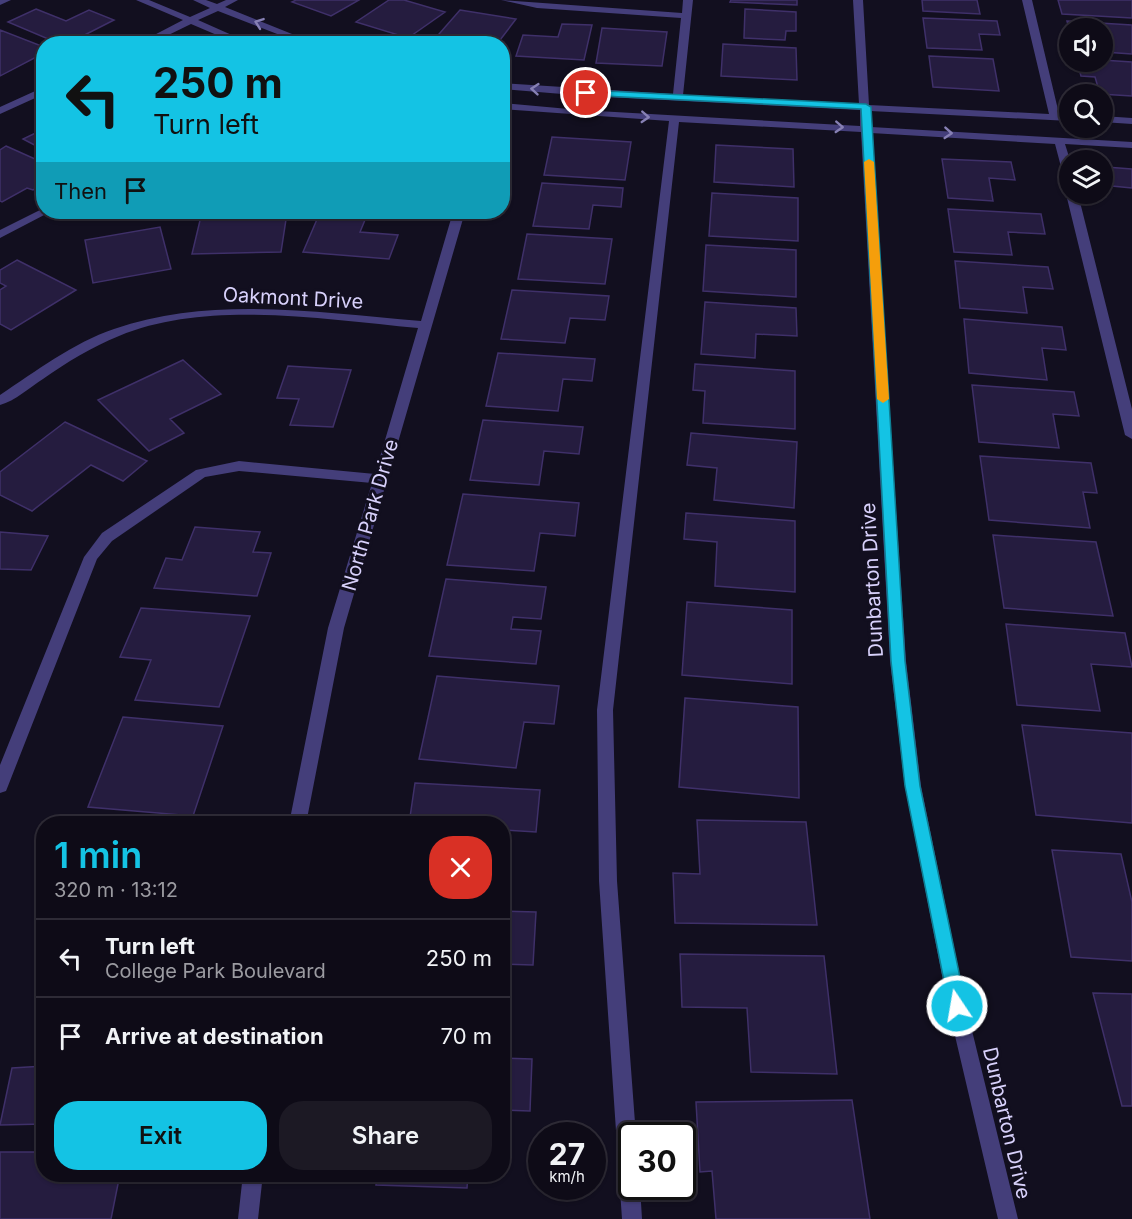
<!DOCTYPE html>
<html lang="en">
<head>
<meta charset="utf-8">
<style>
  :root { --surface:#0e0b17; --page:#1c1924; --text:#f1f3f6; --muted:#9b9ba1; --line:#2e2b36; --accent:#14c3e4 }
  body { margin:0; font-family:Inter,sans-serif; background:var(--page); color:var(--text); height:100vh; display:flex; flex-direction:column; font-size:22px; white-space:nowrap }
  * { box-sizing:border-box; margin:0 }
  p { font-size:20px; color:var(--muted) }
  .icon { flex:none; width:33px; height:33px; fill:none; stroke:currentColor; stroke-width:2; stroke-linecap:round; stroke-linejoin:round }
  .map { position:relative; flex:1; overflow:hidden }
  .panel { position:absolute; left:36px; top:816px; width:474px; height:366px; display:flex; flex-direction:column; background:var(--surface); border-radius:24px; box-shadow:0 2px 4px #0004,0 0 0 2px var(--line) }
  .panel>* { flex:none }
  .hud { position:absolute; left:36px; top:36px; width:474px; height:183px; border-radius:24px; box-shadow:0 2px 4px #0004,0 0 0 2px var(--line); background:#14c3e4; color:#111; overflow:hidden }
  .fabs { position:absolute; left:1059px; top:18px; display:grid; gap:12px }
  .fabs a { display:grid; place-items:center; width:54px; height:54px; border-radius:50%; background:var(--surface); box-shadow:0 2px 4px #0004,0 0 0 2px var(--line); font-size:30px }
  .speed { position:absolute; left:528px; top:1122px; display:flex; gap:12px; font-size:30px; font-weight:700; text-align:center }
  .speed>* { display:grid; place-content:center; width:78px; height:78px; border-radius:50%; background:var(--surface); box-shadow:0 2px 4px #0004,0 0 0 2px var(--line); line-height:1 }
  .speed small { font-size:15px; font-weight:400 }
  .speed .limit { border:3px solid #111; border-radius:9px; background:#fff; color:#111 }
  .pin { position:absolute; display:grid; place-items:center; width:51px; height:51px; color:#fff; margin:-26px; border:3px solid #fff; border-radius:50%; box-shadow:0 2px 6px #0007 }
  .me { position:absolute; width:66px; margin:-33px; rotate:348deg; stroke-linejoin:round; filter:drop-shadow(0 0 4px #0008) }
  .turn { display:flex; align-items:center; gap:21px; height:126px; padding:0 18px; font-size:27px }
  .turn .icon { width:78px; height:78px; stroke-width:2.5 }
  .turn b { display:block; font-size:42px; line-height:51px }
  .then { display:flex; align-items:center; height:57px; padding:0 18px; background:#0003; gap:12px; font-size:22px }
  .round { display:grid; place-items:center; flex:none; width:63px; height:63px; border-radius:24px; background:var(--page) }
  .head { display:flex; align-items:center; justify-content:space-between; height:102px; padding:0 18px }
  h1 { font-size:36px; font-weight:600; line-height:45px; color:var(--accent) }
  .button { display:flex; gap:12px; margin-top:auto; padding:12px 18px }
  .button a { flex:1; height:69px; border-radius:24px; background:var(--accent); color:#111; font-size:24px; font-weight:600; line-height:69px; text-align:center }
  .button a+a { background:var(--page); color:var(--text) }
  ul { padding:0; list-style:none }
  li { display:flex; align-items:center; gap:18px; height:78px; padding:0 18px; border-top:2px solid var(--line) }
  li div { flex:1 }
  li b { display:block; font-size:22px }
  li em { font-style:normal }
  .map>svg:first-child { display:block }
</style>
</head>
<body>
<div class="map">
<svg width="1132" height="1219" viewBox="0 0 1132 1219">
  <rect width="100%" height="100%" fill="#120f1f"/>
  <path fill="#251c3f" stroke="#3f3069" stroke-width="1.5" d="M296 0H359L331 16 292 2Z
    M389 0H404L445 12 408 38 356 22Z
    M731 0H797V5L730 2Z
    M922 0H977L980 14 923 11Z
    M1058 0H1132V18L1062 14Z
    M36 9 66 21 89 10 114 20 67 44H60L8 22Z
    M745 9 796 12V31H786L785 40 744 38Z
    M460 10 516 19 497 44 432 42Z
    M923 18 997 21 1000 35 979 34 982 50 927 48Z
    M1067 21 1132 25V54L1104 52 1102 28H1070V32Z
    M562 24 592 25 584 60 516 56 523 35 558 37Z
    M602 28 667 32 662 66 596 63Z
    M0 30 44 47V53L0 76Z
    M723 44 796 48 797 80 721 76Z
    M929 56 993 59 999 91 933 87Z
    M1102 60 1132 62V96L1100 94 1095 77 1081 76 1077 62Z
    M44 129V150L23 139Z
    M552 137 631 142 625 180 544 175Z
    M716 145 793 149 794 187 714 182Z
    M6 146 44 163V184L33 190 27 188 2 202 0 201V150Z
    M942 159 1011 162 1015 180 989 178 993 201 948 198Z
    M1106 167 1132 169V188L1112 186Z
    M542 183 623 188 621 207 593 205 589 229 533 226Z
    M712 193 798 198V241L709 236Z
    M948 209 1041 214 1045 234 1008 232 1012 255 954 252Z
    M202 212H231L230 214 287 213 281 252 192 254Z
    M318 217 365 220 360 232 398 235 389 259 303 252Z
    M160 227 171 269 93 283 85 240Z
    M527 234 612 239 605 284 518 279Z
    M706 245 796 250V297L703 291Z
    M17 260 76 290 11 330 0 324V290L6 286 0 283V270Z
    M955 261 1048 267 1053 289 1023 287 1027 313 960 308Z
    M512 290 609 296 605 320 570 318 565 343 501 339Z
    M705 302 796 308 797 336 756 334 755 358 701 354Z
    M964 319 1062 327 1066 350 1042 348 1047 380 969 373Z
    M498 353 595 359 592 381 563 379 558 411 486 406Z
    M183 360 221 394 170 419 184 433 149 451 98 400Z
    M695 364 795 371V429L703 423 705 391 693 390Z
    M288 366 351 370 333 427 290 425 299 399 277 398Z
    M972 385 1074 392 1079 416 1053 414 1059 448 979 442Z
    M483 420 583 427 579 454 544 451 539 485 470 480Z
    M65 422 147 461 123 481 91 465 32 511 0 495V472Z
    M691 433 797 442 794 508 714 500 717 468 687 465Z
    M980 456 1091 463 1097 493 1083 492 1090 528 989 520Z
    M463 494 579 503 575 536 540 533 534 571 447 565Z
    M686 513 795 521V592L715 586 717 542 684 539Z
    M195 527 260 532 253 552 271 553 257 596 154 588 166 558 182 560Z
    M0 532 48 536 31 570 0 569Z
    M993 535 1096 542 1113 616 1004 608Z
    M446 579 546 587 541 619 513 617 511 629 541 631 536 664 429 656Z
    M687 602 792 610V684L682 675Z
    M141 608 250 616 219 707 135 700 151 660 120 657Z
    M1006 624 1125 633 1132 667 1091 664 1100 711 1017 705Z
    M437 676 559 686 554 724 524 722 516 768 419 759Z
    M685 698 798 707 799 798 679 787Z
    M123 717 223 726 193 816 88 807Z
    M1022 725 1132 733V823L1036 815Z
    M415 783 540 790 536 832 502 830V824H409Z
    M697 820 806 822 817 925 675 923 673 873 700 874Z
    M1052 850 1121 854 1132 902V961L1071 957Z
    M502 911 536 912 533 965 502 964Z
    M680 954 824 956 837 1074 751 1072 747 1008 682 1007Z
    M1093 993 1132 994V1106H1122Z
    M502 1058 532 1059 530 1111 502 1110Z
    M44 1066V1124L0 1125 12 1068Z
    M852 1100 870 1219H716L712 1171 700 1172 696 1102Z
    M0 1152H44V1174H120L111 1219H0Z
    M377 1174H468L467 1188 376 1185Z"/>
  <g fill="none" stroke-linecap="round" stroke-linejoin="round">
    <path fill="#443e7a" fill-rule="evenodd" d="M0 0H11L0 5Z
      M136 0H149L190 17 210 8 193 0H206L217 4 226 0H238L225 7 317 44H303L218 11 198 20 252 44H238L191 24 150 44H137L183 20Z
      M501 0 682 13 683 0H693L683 95 859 104 853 0H863L869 105 1049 114 1022 0H1032L1059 114 1070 115V121L870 111 871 127 1132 142V148L1065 144 1070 160V185L1065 182 1055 144 871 133 906 661 921 786 966 1006 1018 1219H998L948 1006 905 786 890 661 861 132 679 122 613 710 617 881 636 1136H632V1186H640L642 1219H622L599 881 597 710 669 121 502 109V103L580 110 860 126V110L586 96 502 89V83L673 94 681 18 537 8Z
      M44 87V94L0 114V107Z
      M1102 116 1132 118V124L1102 122Z
      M1070 191V194H1078L1132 409V439L1125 435 1066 194Z
      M44 208V212H49L48 213 0 238V230Z
      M453 212H465L344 628 306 824H289L328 628 372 483 239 471 205 477 112 541 97 559 8 786 6 791 0 793V765L84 557 102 533 196 470 239 461 375 474 418 328C325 320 208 299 119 336 92 347 67 362 43 379 30 387 15 401 0 405V395C36 371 73 343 114 329 213 295 319 313 421 321Z
      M243 1174H263L258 1219H238Z"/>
  </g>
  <defs><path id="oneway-chevron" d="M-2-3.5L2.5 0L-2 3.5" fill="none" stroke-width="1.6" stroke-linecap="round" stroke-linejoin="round" transform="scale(1.5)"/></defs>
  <g stroke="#8780b4">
    <use href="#oneway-chevron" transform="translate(259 23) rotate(-160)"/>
    <use href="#oneway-chevron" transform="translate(535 89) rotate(-175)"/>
    <use href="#oneway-chevron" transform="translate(645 117) rotate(3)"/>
    <use href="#oneway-chevron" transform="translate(839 127) rotate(3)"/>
    <use href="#oneway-chevron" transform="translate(948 133) rotate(4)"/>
  </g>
  <path fill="#14c3e4" stroke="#0d7f94" stroke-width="1.5" d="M586 90 866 104 871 107 905 661 920 786 966 1006 964 1012 957 1014 951 1012 949 1006 905 786 891 661 861 109 583 95 581 93Z"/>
  <path fill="#f59e0b" d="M869 159 874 162 889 399 883 403 877 399 864 162Z"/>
  <g text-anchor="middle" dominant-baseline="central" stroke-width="6" stroke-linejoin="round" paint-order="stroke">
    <g font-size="20" fill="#d8d1fb" stroke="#120f1f">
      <text transform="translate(293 298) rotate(3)">Oakmont Drive</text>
      <text transform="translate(370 515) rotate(-74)">North Park Drive</text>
      <text transform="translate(872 580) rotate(-93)">Dunbarton Drive</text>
      <text transform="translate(1007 1123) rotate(77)">Dunbarton Drive</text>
    </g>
  </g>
</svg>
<div class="fabs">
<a><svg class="icon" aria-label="sound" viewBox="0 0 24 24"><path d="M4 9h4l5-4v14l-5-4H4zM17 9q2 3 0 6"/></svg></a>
<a><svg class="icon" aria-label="search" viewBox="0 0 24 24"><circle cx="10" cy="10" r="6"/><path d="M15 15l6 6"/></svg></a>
<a><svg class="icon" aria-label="layers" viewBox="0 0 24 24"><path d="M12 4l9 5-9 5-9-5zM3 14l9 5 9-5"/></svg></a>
</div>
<div class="speed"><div>27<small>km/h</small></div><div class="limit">30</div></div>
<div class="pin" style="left:586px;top:93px;background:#d93025"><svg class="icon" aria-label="arrive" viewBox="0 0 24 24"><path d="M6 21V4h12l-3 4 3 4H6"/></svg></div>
<svg class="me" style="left:957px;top:1006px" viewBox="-20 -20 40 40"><circle r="17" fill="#14c3e4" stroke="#fff" stroke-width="3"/><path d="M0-11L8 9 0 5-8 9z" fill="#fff"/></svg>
<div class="hud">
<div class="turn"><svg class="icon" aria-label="left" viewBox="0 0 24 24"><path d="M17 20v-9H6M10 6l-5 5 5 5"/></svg><div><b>250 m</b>Turn left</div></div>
<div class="then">Then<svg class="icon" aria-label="arrive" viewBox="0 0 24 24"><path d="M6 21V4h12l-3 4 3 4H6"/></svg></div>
</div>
<section class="panel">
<div class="head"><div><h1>1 min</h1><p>320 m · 13:12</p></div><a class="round" style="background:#d93025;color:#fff"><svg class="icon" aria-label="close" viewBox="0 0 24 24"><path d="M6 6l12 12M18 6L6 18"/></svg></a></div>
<ul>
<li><svg class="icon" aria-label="left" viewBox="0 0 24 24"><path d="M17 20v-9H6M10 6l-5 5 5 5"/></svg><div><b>Turn left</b><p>College Park Boulevard</p></div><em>250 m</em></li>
<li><svg class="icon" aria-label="arrive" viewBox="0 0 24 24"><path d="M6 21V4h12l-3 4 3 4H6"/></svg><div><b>Arrive at destination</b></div><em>70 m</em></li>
</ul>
<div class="button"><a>Exit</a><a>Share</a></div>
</section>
</div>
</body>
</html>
